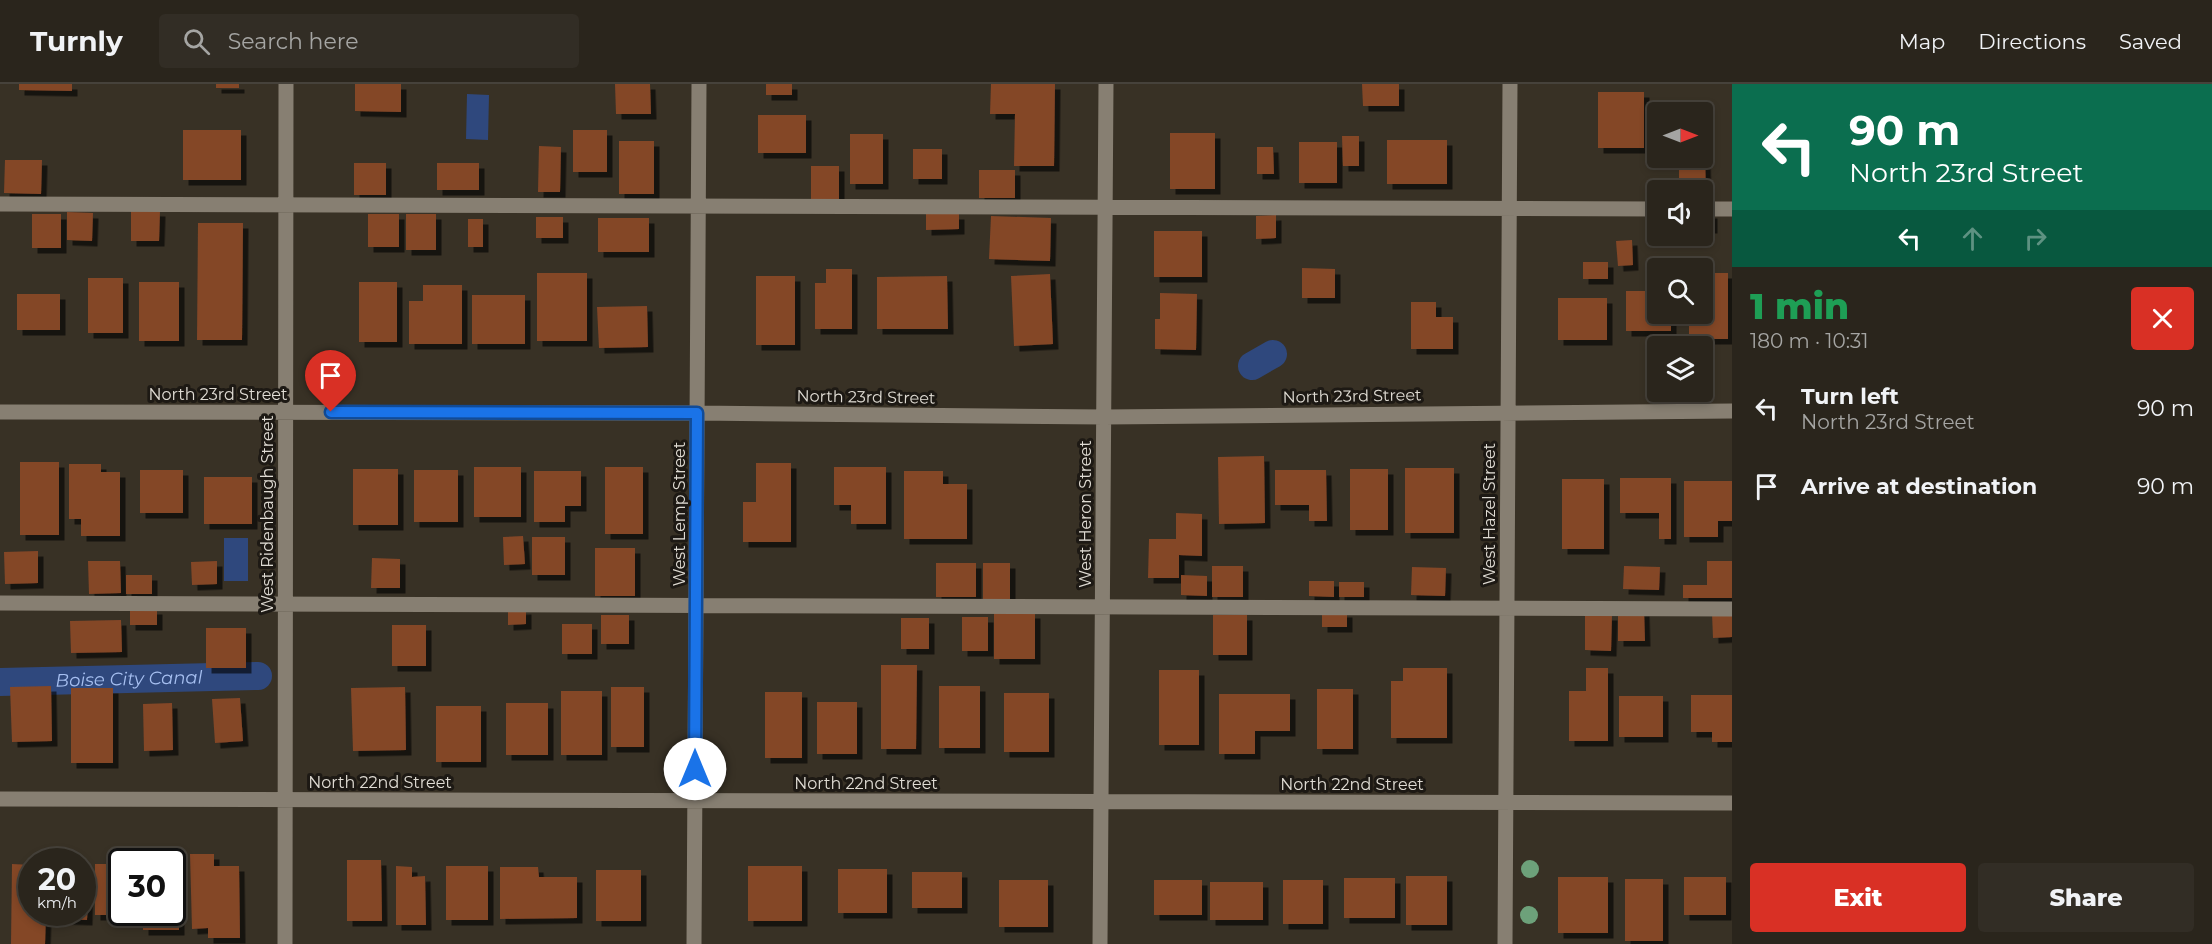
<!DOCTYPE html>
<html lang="en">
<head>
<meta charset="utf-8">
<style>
  :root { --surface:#2a251c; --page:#322d25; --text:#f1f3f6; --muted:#a5a5a3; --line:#46423b; --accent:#d93025 }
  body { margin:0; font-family:Montserrat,sans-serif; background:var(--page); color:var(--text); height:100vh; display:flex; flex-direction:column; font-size:22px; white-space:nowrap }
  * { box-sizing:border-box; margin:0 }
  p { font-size:20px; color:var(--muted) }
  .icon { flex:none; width:33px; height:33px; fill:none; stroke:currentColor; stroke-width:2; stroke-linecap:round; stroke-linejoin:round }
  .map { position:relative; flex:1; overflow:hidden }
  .side { display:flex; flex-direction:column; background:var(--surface); width:480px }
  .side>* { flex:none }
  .top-card { background:#0b6e4f; color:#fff; overflow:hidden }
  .needle { width:39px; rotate:90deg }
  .fabs { position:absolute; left:1647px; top:18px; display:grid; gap:12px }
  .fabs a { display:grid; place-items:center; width:66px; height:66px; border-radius:6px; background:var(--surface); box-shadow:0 3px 9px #0003,0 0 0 2px var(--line); font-size:30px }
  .speed { position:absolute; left:18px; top:764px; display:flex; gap:12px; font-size:30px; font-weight:700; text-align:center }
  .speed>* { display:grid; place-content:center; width:78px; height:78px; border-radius:50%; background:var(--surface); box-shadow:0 3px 9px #0003,0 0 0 2px var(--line); line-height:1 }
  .speed small { font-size:15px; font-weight:400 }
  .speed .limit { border:3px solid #111; border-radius:9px; background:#fff; color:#111 }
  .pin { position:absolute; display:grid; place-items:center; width:51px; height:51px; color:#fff; margin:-62px -26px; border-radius:50% 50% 50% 0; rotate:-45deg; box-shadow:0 0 6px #0007 }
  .pin .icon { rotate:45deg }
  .me { position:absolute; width:66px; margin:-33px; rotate:0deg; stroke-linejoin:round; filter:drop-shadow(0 0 4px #0008) }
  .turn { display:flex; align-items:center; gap:21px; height:126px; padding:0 18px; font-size:27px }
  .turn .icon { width:78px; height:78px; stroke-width:2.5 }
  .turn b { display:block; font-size:42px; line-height:51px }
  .lanes { display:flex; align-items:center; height:57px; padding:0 18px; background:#0003; justify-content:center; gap:30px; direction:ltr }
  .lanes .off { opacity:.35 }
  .round { display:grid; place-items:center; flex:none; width:63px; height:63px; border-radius:6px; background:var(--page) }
  .summary { display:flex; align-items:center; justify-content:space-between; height:102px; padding:0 18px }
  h1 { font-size:36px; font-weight:800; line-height:45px; color:#1e9e55 }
  .primary-button { display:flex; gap:12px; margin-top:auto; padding:12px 18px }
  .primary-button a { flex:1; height:69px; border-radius:6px; background:var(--accent); color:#fff; font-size:24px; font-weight:800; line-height:69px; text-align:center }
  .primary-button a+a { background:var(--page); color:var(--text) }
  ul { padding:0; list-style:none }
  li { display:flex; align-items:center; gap:18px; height:78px; padding:0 18px }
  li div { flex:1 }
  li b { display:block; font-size:22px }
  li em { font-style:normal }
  header { display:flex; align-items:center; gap:36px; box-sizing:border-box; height:84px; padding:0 30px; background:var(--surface); border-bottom:2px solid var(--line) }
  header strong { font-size:28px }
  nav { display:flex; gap:33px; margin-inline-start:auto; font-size:21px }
  .search { width:420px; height:54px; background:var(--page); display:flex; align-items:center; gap:15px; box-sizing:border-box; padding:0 21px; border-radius:6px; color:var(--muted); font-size:22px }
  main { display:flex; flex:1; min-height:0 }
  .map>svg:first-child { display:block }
</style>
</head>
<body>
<header>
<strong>Turnly</strong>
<div class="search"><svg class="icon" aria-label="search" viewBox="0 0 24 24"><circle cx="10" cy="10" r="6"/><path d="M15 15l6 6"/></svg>Search here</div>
<nav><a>Map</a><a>Directions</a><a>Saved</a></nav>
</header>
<main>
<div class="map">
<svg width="1732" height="860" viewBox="0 0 1732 860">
  <defs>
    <filter id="shadow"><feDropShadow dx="5.5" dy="5.5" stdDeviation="0" flood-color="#0009"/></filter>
  </defs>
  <rect width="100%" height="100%" fill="#383125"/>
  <path fill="#2f487d" d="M467 10 489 11 488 56 466 55Z
    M224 454H248V497H224Z"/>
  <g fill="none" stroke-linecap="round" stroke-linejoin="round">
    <g stroke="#2f487d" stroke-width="28">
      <path d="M1252 282 1273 270"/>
      <path id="s1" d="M0 598 258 592"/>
    </g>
  </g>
  <path fill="#844627" filter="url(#shadow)" d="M19 0H72V7L19 6Z
    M216 0H239V4H216Z
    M355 0H401V28L355 27Z
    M615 0H650L651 30H616Z
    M766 0H792V11H766Z
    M991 0H1055L1054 82H1014L1015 30H990Z
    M1362 0H1399V22H1363Z
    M1598 8H1644V64H1598Z
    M758 31H806V69H758Z
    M183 46H241V96H183Z
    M573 46H607V88H573Z
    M1170 49H1215V105H1170Z
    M850 50H883V100H850Z
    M1342 52H1359V82H1343Z
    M1387 56H1447V100H1387Z
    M619 57H654V110H619Z
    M1299 58H1337V99H1299Z
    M539 62 561 63 560 108H538Z
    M1257 63H1273L1274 90H1257Z
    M913 65H942V95H913Z
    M1702 70H1705L1706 114H1702V106H1679V74H1702Z
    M5 76H42L41 110 4 109Z
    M354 79H386V111H354Z
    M437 79H479V106H437Z
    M811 82H839V116H811Z
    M979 86H1015V114H979Z
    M131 126 160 127 159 157H131Z
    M67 128 93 129 92 157 67 156Z
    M1702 129H1712V144H1702Z
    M32 130H61V164H32Z
    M368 130H399V163H368Z
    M406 130H436V166H406Z
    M926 130H959V145L926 146Z
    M1276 131V154L1256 155V132Z
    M991 132 1051 134 1050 177 989 175Z
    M536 133H563V154H536Z
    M598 134H649V168H598Z
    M468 135H483V163H468Z
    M198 139H243L242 256H197Z
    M1154 147H1202V193H1154Z
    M1632 156 1633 181 1618 182 1616 157Z
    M1583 178H1608V195H1583Z
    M1302 184 1335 185V214H1302Z
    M826 185H852V245H815V199H826Z
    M537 189H587V257H537Z
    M1702 189H1728V255H1689V230H1702Z
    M1050 190 1053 260 1014 262 1011 192Z
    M756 192H795V261H756Z
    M947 192 948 245H877V193Z
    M88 194H123V249H88Z
    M139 198H179V257H139Z
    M359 198H397V258H359Z
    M423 201H462V260H409V217H423Z
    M1626 207H1658V230H1671V247H1626Z
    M1160 209 1197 210 1196 266 1155 265V235H1160Z
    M17 210H60V246H17Z
    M472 211H525V260H472Z
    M1558 214H1607V256H1558Z
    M1411 218H1436V233H1453V265H1411Z
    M647 222 648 263 599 264 597 223Z
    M1264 372 1265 439 1219 440 1218 373Z
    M20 378H59V451H20Z
    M756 379H791V458H743V418H756Z
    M69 380H101V388H120V452H81V435H69Z
    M474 383H521V433H474Z
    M605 383H643V450H605Z
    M834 383H886V440H851V421H834Z
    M1405 384H1454V449H1405Z
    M353 385H398V441H353Z
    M1350 385H1388V446H1350Z
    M140 386H183V429H140Z
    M414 386H458V438H414Z
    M1275 386H1326L1327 437H1309V421H1275Z
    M534 387H581V422H565V438H534Z
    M904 387H943V400H967V455H904Z
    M204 393H252V440H204Z
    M1620 394H1671V455H1659V429H1620Z
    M1562 395H1604V465H1562Z
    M1684 397H1732V437H1718V453H1684Z
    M1176 429 1202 430V472L1179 471V494H1148L1149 455H1176Z
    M523 452 525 480 504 481 503 453Z
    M532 453H565V491H532Z
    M595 464H635V512H595Z
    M38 467V499L5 500 4 468Z
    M372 474 400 475V504H371Z
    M88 477H120L121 509 89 510Z
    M217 477V500L192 501 191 478Z
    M1707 477H1732V514H1683V501H1707Z
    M936 479H976V513H936Z
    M983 479H1010V516H983Z
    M1212 482H1243V513H1212Z
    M1624 482 1660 483 1659 506 1623 505Z
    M1412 483 1446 484 1445 512 1411 511Z
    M126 491H152V510H126Z
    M1181 491 1207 492V512L1181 511Z
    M1309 497H1334V513L1309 512Z
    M1339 498H1364V513H1339Z
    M130 525H157V541H130Z
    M526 525V540L508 541V526Z
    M1644 527 1645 557H1618V528Z
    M1322 528H1347V543H1322Z
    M1732 528V553L1713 554 1712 529Z
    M994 529H1035V575H994Z
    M601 531H629V560H601Z
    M1213 531H1247V571H1213Z
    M1585 531H1612L1611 567 1585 566Z
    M962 533H988V567H962Z
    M901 534H929V565H901Z
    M121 536 122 568 71 569 70 537Z
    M562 540H592V570H562Z
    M392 541H426V582H392Z
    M206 544H246V584H206Z
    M881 581H917L916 665H881Z
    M1403 584H1447V654H1391V597H1403Z
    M1586 584H1608V657H1569V607H1586Z
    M1159 586H1199V661H1159Z
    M51 602 52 657 12 658 10 603Z
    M939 602H980V664H939Z
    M405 603 406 666 353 667 351 604Z
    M611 603H644V663H611Z
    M71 604H113V679H71Z
    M1317 605H1353V665H1317Z
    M561 607H602V671H561Z
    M765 608H802V674H765Z
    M1004 609H1049V668H1004Z
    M1219 610H1290V647H1255V670H1219Z
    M1691 611H1732V658H1712V648H1691Z
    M1619 612H1663V653H1619Z
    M240 614 243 657 215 659 212 615Z
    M817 618H857V670H817Z
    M172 619 173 666 144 667 143 620Z
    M506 619H548V671H506Z
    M436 622H481V678H436Z
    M190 770H214V782H239L240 854H208V844L192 845Z
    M347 776H381L382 837H347Z
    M172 779H179V846H143V828H172Z
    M12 780 32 781V828H46L45 860H11Z
    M95 780H122V828H130V831H95Z
    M396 782 412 783V793L425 792 426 841H396Z
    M446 782H488V836H446Z
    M748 782H802V837H748Z
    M500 783H538L539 793H577V834L500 835Z
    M838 785H887V829H838Z
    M596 786H641V837H596Z
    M912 788H962V824H912Z
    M1406 792H1447V841H1406Z
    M1558 793H1608V849H1558Z
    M1684 793H1726V831H1684Z
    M82 794H88L87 836 61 835V828H82Z
    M1344 794H1395V834H1344Z
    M1625 795H1663V857H1625Z
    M999 796H1048V843H999Z
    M1154 796H1202V831H1154Z
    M1283 796H1323V840H1283Z
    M1210 798H1263V836H1210Z"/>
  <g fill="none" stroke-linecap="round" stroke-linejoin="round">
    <path stroke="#877f72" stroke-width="15" d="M0 120 1658 125
      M1702 125H1732
      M0 328 697 329 1104 333 1732 327
      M0 519 1732 525
      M0 715 1732 719
      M285 860 286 0
      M694 860 699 0
      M1100 860 1106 0
      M1505 860 1510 0"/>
  </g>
  <g fill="#6da17a">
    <circle cx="1530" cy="785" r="9"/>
    <circle cx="1529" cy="831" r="9"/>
  </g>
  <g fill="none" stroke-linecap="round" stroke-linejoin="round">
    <g stroke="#114b97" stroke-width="15">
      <path id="route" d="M331 328 697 329 695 685"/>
    </g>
    <use href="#route" stroke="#1a73e8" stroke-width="10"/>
  </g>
  <g text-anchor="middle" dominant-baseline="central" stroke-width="6" stroke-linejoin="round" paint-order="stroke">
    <g font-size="16" fill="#e0dcd4" stroke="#1d1914">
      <text x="218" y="310">North 23rd Street</text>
      <text transform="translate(1352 312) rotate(-1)">North 23rd Street</text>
      <text transform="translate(866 313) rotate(1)">North 23rd Street</text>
      <text transform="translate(267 430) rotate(-90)">West Ridenbaugh Street</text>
      <text transform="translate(679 430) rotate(-90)">West Lemp Street</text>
      <text transform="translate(1085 430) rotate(-90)">West Heron Street</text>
      <text transform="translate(1489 430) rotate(-90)">West Hazel Street</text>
      <text x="380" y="698">North 22nd Street</text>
      <text x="866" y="699">North 22nd Street</text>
      <text x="1352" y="700">North 22nd Street</text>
    </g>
    <g font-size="18" font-style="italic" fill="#a6bff0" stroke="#1d1914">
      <text stroke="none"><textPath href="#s1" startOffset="129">Boise City Canal</textPath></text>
    </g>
  </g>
</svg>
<div class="fabs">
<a><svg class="needle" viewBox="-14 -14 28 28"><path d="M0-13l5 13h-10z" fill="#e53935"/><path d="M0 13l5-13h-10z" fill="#a5a5a3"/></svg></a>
<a><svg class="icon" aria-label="sound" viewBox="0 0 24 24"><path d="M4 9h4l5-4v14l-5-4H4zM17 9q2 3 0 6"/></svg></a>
<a><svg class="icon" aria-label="search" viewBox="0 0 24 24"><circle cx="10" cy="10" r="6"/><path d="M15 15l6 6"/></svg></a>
<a><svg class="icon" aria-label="layers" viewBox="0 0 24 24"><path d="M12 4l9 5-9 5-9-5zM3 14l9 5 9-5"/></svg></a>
</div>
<div class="speed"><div>20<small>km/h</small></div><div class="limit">30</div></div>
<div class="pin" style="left:331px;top:328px;background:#d93025"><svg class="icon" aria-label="arrive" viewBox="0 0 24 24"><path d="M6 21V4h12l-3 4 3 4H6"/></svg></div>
<svg class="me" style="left:695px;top:685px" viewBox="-20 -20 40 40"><circle r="19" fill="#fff"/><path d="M0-13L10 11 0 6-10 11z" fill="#1a73e8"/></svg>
</div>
<section class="side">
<div class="top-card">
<div class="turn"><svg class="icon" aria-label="left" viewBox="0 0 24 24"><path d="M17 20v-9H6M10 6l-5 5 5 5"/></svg><div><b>90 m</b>North 23rd Street</div></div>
<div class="lanes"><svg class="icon" aria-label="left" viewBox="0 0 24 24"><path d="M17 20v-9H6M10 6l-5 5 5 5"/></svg><svg class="icon off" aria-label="ahead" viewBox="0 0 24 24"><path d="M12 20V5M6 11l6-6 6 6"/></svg><svg class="icon off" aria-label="right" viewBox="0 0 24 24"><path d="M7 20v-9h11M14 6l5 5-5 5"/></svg></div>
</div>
<div class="summary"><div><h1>1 min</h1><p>180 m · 10:31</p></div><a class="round" style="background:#d93025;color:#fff"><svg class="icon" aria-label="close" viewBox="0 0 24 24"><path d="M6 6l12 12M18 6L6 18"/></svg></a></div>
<ul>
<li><svg class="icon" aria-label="left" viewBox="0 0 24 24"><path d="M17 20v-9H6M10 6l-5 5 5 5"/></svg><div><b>Turn left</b><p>North 23rd Street</p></div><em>90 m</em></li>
<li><svg class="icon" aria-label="arrive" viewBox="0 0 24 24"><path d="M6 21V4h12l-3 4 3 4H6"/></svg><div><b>Arrive at destination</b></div><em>90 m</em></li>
</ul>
<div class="primary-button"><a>Exit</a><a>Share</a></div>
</section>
</main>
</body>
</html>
